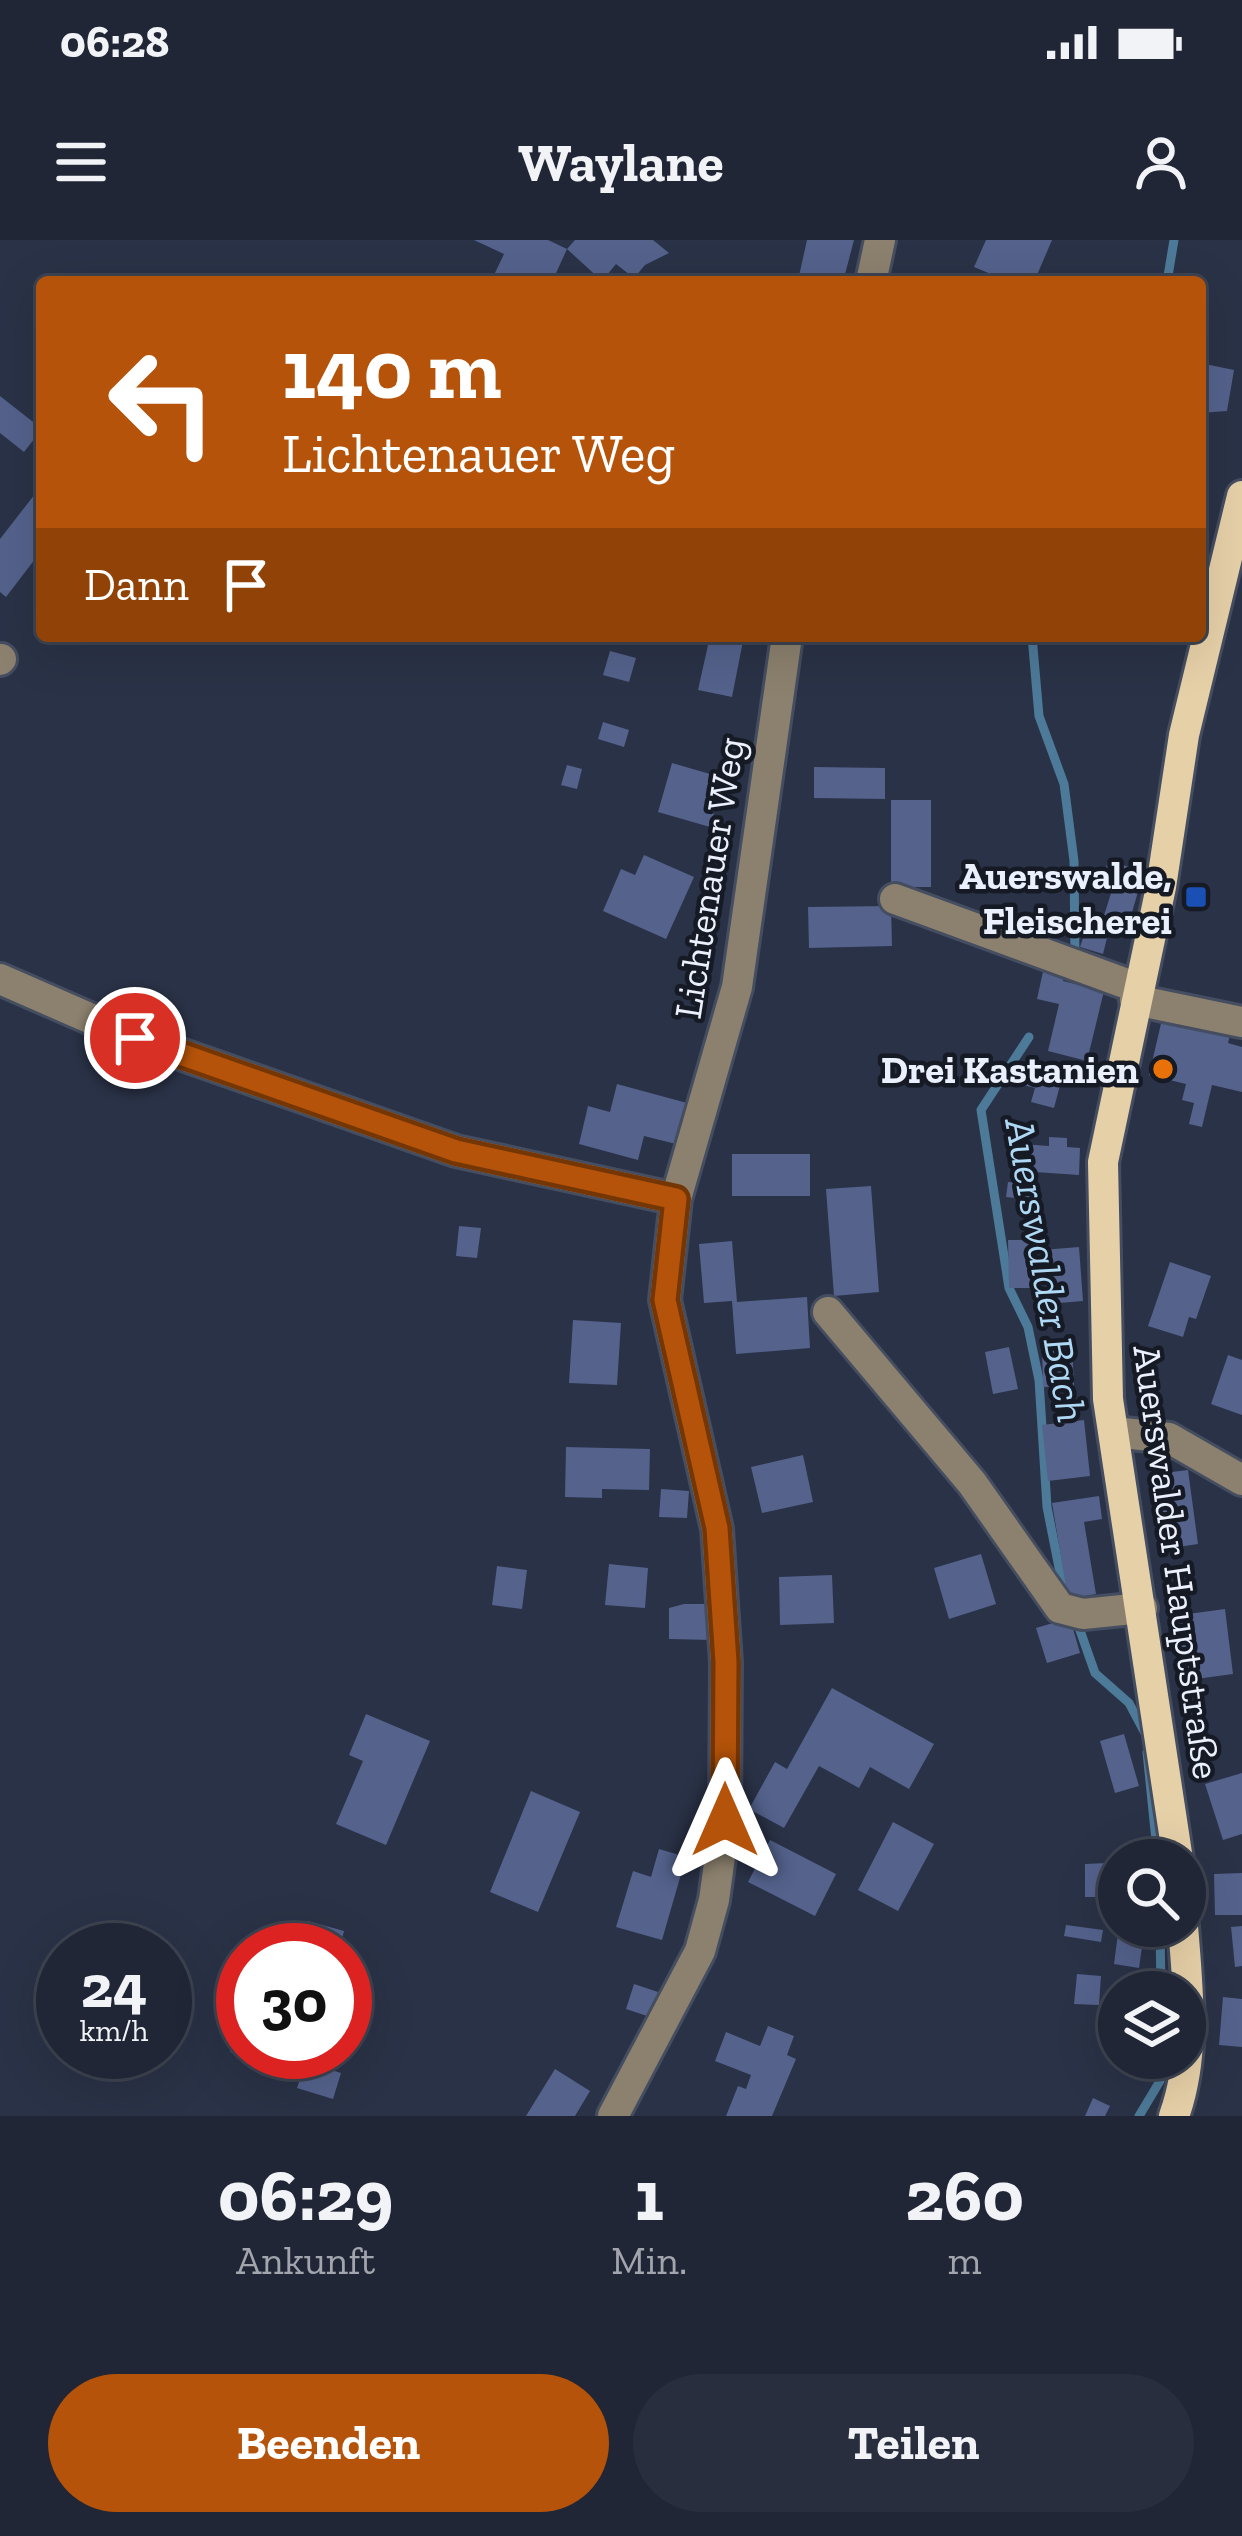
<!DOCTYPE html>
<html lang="de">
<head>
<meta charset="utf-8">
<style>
  :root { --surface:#202635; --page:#282e3d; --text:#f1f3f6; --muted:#a2a5ad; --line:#3d4350; --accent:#b45309 }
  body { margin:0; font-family:"Zilla Slab",serif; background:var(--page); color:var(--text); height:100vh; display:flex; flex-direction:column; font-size:45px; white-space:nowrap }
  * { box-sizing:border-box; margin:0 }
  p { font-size:39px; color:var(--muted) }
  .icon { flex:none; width:66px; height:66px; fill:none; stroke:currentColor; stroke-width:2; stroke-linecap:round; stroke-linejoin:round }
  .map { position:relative; height:1876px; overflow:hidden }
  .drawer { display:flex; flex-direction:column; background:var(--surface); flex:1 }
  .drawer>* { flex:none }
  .hud { position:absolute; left:36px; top:36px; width:1170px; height:366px; border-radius:12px; box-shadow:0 12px 48px #0002,0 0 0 3px var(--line); background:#b45309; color:#fff; overflow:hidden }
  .buttons { position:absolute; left:1098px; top:1599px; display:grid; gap:24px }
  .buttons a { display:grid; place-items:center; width:108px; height:108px; border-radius:50%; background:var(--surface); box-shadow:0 12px 48px #0002,0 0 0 3px var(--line); font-size:60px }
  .speed { position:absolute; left:36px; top:1683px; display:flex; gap:24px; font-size:60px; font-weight:700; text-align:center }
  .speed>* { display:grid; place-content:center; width:156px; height:156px; border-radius:50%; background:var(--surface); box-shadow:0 12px 48px #0002,0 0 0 3px var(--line); line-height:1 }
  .speed small { font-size:30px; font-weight:400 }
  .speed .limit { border:18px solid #d22; background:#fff; color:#111 }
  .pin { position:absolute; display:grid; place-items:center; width:102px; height:102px; color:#fff; margin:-51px; border:6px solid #fff; border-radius:50%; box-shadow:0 3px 12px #0007 }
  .me { position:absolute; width:132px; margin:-66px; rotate:0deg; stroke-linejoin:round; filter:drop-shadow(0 0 9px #0008) }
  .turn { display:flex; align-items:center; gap:42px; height:252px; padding:0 48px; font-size:54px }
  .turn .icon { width:156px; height:156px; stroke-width:2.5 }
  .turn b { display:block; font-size:84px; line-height:102px }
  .then { display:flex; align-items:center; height:114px; padding:0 48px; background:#0003; gap:24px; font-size:45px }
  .eta { display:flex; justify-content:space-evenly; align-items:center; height:204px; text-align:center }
  .eta b { font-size:72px; font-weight:800; line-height:84px }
  .action { display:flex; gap:24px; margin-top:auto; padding:24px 48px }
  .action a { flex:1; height:138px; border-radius:72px; background:var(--accent); color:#fff; font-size:48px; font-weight:800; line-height:138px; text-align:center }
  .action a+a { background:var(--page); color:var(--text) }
  .status { display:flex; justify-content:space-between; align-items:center; height:84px; padding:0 60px; background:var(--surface); direction:ltr }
  .status svg { height:33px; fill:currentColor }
  header { display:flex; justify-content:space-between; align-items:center; height:156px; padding:0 48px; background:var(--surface); font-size:54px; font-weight:800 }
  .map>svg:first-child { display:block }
</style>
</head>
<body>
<div class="status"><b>06:28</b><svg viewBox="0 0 49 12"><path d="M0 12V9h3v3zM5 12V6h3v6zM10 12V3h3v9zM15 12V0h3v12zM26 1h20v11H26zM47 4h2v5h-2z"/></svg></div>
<header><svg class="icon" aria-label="menu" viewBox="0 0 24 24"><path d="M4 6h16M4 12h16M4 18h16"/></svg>Waylane<svg class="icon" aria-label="person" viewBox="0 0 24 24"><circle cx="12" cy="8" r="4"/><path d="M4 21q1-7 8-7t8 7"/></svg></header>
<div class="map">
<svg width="1242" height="1876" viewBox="0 0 1242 1876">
  <rect width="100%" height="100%" fill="#2a3247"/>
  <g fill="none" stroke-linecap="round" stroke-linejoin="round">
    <path stroke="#4d7a98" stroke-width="9" d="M1167 42 1174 0
      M1032 396 1039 476 1064 544 1074 621 1075 717
      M1029 797 981 870 1009 1048 1028 1087 1039 1140 1047 1267 1064 1353
      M1076 1379 1095 1433 1129 1463 1146 1495
      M1147 1512 1158 1620
      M1160 1686 1161 1752
      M1139 1876 1160 1841V1818"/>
  </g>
  <path fill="#54628c" d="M474 0H548L567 9 575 0H653L669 13 645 25 634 38 616 24 602 41 567 9 552 42H503L493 37 504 14Z
    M807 0H854L843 42 799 36Z
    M986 0H1052L1034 42H1010L974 27Z
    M1200 123 1234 130 1227 171 1200 173Z
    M0 156 42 189 24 212 0 193Z
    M42 245V310L6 357 0 352V299Z
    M710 396H744L732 457 698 450Z
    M610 411 636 418 629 442 603 435Z
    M603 482 629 490 624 507 598 499Z
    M672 523 724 538 710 587 658 572Z
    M567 525 582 529 577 549 561 545Z
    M814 527 885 528V559L814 558Z
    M891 560H931V647H891Z
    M644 615 694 637 666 699 603 671 621 629 635 635Z
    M1108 621 1144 631 1126 693 1101 685 1112 650 1100 647Z
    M891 666 892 706 809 708 808 667Z
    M1085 692 1107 698 1103 714 1080 707Z
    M1044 727 1065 732 1063 741 1104 751 1087 821 1048 811 1059 764 1037 759Z
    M1163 775 1231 791 1228 803 1242 807V852L1212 845 1202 887 1189 884 1194 863 1182 860 1186 844 1149 835Z
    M1017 821 1063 834 1054 868 1031 862 1035 848 1011 842Z
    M617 844 687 863 676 904 644 896 638 920 579 904 588 866 610 872Z
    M1049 897 1067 898V907L1080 908 1079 935 1020 931 1022 904 1049 906Z
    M732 914H810V956H732Z
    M1008 942 1035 945 1033 960 1006 957Z
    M871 946 879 1052 834 1056 826 949Z
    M459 986 481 988 477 1018 456 1016Z
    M1008 1000H1030V1048H1009Z
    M732 1001 737 1062 807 1057 810 1108 736 1114 732 1061 704 1063 699 1004Z
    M1079 1007 1083 1061 1047 1064 1042 1010Z
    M1170 1022 1211 1036 1196 1079 1189 1077 1183 1097 1148 1086Z
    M573 1080 621 1083 617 1145 569 1143Z
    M1072 1106 1074 1146 1043 1147 1042 1107Z
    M1009 1107 1018 1149 993 1154 985 1112Z
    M1228 1115 1242 1120V1175L1211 1164Z
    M1084 1180 1090 1236 1048 1241 1042 1185Z
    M566 1207 650 1209 649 1250 602 1249V1258L565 1257Z
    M803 1215 813 1262 762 1273 751 1227Z
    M1188 1230 1198 1304 1158 1310 1148 1235Z
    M661 1249 689 1251 687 1278 659 1277Z
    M1099 1256 1102 1279 1084 1282 1096 1354 1068 1359 1052 1263Z
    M981 1314 996 1364 949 1379 934 1328Z
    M609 1324 648 1328 645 1368 605 1365Z
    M497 1326 527 1330 522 1369 492 1365Z
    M832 1335 834 1383 780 1385 779 1337Z
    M684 1364H712V1400L669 1399V1368Z
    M1225 1369 1233 1434 1181 1441 1173 1376Z
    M1070 1378 1080 1413 1047 1423 1036 1388Z
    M832 1448 934 1504 909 1549 870 1527 859 1548 819 1526 784 1588 749 1569 775 1522 787 1529Z
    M366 1474 430 1501 386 1605 336 1584 363 1521 349 1515Z
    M1124 1494 1139 1546 1115 1553 1100 1501Z
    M1242 1533V1594L1223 1600 1205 1544Z
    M531 1551 580 1572 538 1672 490 1652Z
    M893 1582 934 1604 898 1671 858 1650Z
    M770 1600 836 1634 815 1676 748 1642Z
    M659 1609 686 1617 662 1700 616 1687 633 1631 651 1637Z
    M1107 1623V1657H1085V1624Z
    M1242 1633V1675H1215L1214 1634Z
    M308 1681 344 1691 339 1710 302 1706Z
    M1066 1685 1103 1690 1101 1702 1064 1696Z
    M1119 1686H1145L1139 1728 1114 1724Z
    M1242 1686V1726L1235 1727 1231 1687Z
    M1077 1734 1101 1736 1099 1765 1074 1764Z
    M634 1744 658 1752 650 1777 626 1769Z
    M1112 1747 1119 1748V1793L1108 1792Z
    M1223 1757 1242 1759V1807L1219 1805Z
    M242 1777 243 1812H302L294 1834 230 1812Z
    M768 1786 794 1796 787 1815 796 1819 772 1876H726L738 1846 746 1849 751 1835 715 1821 726 1792 760 1806Z
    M306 1822 341 1833 333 1859 297 1848Z
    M555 1829 590 1851 575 1876H526Z
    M1093 1858 1110 1866 1105 1876H1085Z"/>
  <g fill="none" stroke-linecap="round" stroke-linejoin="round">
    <g stroke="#454d60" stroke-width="36">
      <path id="minor" d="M871 42 880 0
        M0 420 1 419
        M895 659 1138 748
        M0 739 135 798 456 911 676 959
        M1135 760 1242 782
        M828 1072 972 1243 1060 1368 1083 1374 1142 1368
        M1114 1192 1169 1198 1242 1240
        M613 1876 700 1711 714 1660 725 1580 726 1422 717 1289 665 1060 676 959 737 747 787 396"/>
    </g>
    <g stroke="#454d60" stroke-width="36">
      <path id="major" d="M1178 1620 1108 1159 1103 922 1161 647 1184 495 1242 256
        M1174 1876C1196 1815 1188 1750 1183 1686"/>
    </g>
    <use href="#minor" stroke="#8c816e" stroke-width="30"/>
    <use href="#major" stroke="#e6d0a8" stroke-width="30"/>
  </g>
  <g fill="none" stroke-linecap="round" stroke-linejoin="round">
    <g stroke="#753606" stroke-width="30">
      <path id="route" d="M135 798 456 911 676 959 665 1060 717 1288 726 1422 725 1580"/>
    </g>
    <use href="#route" stroke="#b45309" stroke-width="21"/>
  </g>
  <rect fill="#1a4fb4" stroke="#161a24" stroke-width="4.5" x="1184" y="645" width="24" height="24" rx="6"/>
  <circle fill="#e8710a" stroke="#161a24" stroke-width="4.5" cx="1163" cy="829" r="12"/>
  <g text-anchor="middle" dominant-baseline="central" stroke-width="9" stroke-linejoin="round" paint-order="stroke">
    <g font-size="39" font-weight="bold" fill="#eaf0fd" stroke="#161a24" text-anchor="end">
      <text x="1172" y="635">Auerswalde,<tspan x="1172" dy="45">Fleischerei</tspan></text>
      <text x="1139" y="829">Drei Kastanien</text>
    </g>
    <g font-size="39" fill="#eaf0fd" stroke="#161a24">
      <text transform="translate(709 638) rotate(-81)">Lichtenauer Weg</text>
      <text transform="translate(1177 1322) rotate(82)">Auerswalder Hauptstraße</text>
    </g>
    <g font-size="42" font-style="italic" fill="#afd8f5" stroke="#161a24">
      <text transform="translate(1046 1030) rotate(80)">Auerswalder Bach</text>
    </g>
  </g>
</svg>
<div class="buttons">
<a><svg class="icon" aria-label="search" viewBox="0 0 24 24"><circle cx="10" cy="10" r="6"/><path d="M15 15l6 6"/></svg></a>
<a><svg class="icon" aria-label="layers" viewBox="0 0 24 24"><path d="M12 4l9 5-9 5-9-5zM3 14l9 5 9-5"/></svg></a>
</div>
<div class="speed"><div>24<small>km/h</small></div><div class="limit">30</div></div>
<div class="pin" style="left:135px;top:798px;background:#d93025"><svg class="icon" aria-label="arrive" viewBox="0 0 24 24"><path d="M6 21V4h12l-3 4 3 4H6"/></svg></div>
<svg class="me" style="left:725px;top:1580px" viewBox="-20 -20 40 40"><path d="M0-17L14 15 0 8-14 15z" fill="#b45309" stroke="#fff" stroke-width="4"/></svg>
<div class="hud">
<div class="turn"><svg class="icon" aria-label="left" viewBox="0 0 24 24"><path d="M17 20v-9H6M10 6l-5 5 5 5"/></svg><div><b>140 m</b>Lichtenauer Weg</div></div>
<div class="then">Dann<svg class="icon" aria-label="arrive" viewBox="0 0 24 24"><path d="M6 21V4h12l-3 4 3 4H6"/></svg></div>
</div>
</div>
<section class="drawer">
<div class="eta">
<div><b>06:29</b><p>Ankunft</p></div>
<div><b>1</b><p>Min.</p></div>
<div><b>260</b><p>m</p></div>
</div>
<div class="action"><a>Beenden</a><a>Teilen</a></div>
</section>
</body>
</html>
